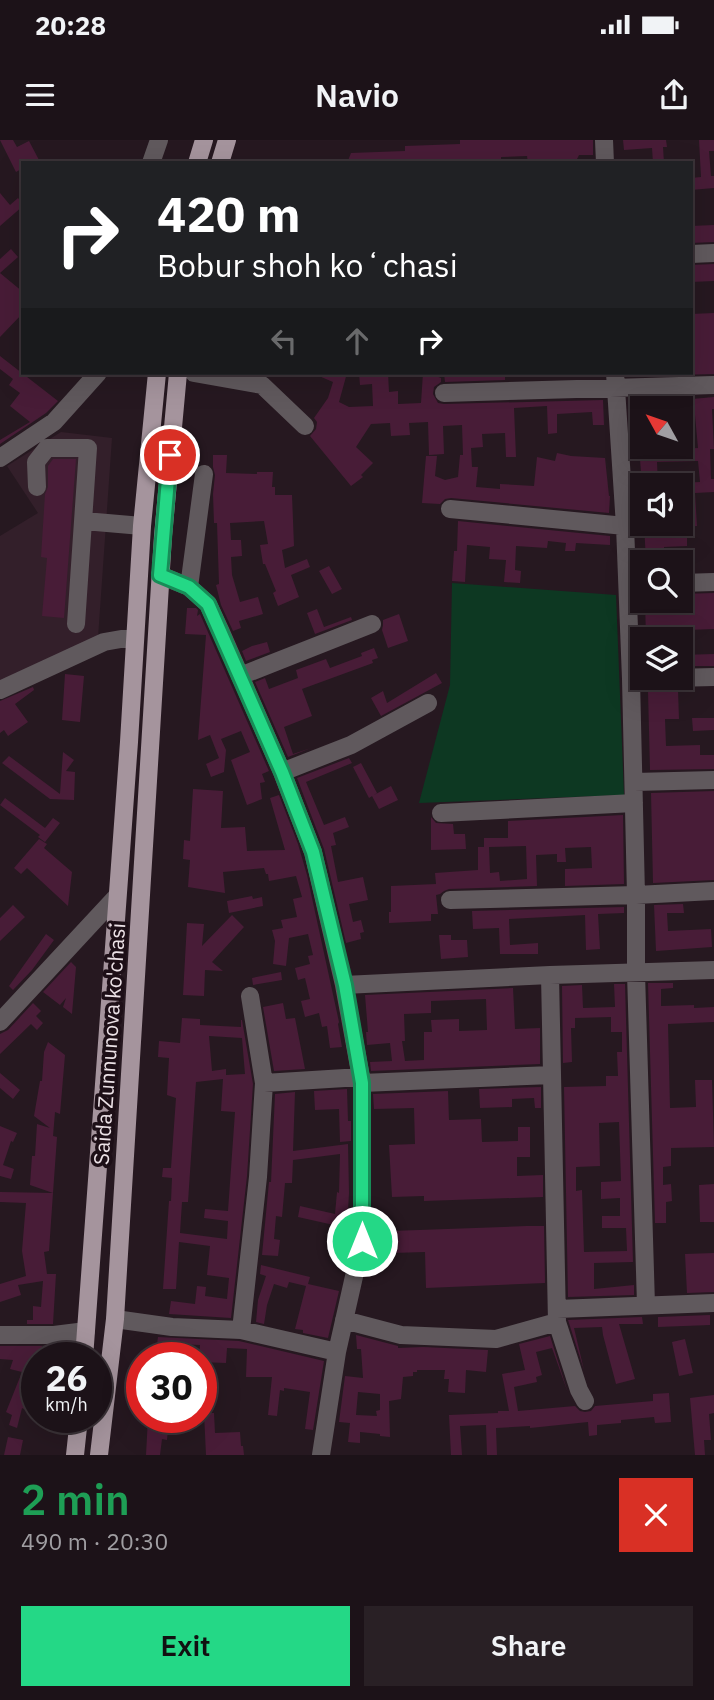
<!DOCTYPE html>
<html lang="en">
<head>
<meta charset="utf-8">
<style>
  :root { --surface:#1c1218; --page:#292025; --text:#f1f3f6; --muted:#a09ea2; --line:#3a3237; --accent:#24d886 }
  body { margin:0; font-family:"IBM Plex Sans",sans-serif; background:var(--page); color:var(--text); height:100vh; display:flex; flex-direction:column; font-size:26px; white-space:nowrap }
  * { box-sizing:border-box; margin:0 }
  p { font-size:23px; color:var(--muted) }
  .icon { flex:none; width:38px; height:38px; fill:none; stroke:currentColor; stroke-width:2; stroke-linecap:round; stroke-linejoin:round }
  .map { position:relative; height:1315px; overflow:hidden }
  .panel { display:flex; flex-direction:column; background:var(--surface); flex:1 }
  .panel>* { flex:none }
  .guide { position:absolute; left:21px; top:21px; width:672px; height:214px; border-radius:0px; box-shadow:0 7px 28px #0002,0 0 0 2px var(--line); background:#202124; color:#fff; overflow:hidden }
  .needle { width:46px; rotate:310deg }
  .controls { position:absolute; left:630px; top:256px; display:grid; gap:14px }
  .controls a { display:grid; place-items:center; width:63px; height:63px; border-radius:0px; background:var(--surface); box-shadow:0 7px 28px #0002,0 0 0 2px var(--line); font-size:35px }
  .speed { position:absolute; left:21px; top:1202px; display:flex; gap:14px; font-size:35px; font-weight:700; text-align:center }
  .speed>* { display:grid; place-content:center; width:91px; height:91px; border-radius:50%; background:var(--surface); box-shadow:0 7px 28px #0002,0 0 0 2px var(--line); line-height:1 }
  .speed small { font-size:18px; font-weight:400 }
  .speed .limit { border:10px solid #d22; background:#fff; color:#111 }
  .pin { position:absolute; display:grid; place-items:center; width:60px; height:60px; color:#fff; margin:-30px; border:4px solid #fff; border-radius:50%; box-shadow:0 2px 7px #0007 }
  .me { position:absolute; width:77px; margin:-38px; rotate:0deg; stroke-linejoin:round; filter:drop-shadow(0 0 5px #0008) }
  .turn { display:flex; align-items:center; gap:24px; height:147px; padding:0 21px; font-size:32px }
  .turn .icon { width:91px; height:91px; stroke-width:2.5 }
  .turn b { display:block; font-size:49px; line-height:60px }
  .lanes { display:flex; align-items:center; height:66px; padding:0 21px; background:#0003; justify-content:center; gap:35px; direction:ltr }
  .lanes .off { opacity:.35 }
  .round { display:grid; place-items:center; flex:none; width:74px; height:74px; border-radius:0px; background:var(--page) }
  .head { display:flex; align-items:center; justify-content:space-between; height:119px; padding:0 21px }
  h1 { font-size:42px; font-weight:600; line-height:52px; color:#1e9e55 }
  .cta { display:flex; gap:14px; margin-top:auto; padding:14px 21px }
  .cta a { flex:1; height:80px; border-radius:0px; background:var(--accent); color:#111; font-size:28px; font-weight:600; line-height:80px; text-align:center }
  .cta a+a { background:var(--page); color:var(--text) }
  .status { display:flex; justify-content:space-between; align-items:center; height:49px; padding:0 35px; background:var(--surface); direction:ltr }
  .status svg { height:19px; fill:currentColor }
  header { display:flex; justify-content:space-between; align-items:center; height:91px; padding:0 21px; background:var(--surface); font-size:32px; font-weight:600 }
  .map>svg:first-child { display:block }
</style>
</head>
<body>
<div class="status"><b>20:28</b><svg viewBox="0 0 49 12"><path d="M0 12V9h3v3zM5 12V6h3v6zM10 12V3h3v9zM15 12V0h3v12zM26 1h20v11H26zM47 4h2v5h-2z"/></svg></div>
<header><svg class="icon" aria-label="menu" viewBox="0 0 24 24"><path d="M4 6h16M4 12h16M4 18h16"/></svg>Navio<svg class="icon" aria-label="share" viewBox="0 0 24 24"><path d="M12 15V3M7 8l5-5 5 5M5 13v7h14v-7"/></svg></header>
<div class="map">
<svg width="714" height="1315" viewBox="0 0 714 1315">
  <rect width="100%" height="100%" fill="#261820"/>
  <path fill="#331f2a" d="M61 292 112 298 98 498 0 545V396L38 373 7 326Z"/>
  <path fill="#0d3822" d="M452 443 616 455 624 655 419 663 450 545Z"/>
  <path fill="#481c37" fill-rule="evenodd" d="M0 0H13L17 7 29 1 39 20 33 23H23V28L16 32Z
    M460 0H593V15H579L575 23H528L527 16 501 17V23H486V20L468 21V23H454V21L347 23 351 13 405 11V6L460 4Z
    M623 0H666L667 7H663L664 23H653L652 8 624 10Z
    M699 0H714V11H709L711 36H714V48L691 50V38L701 37Z
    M0 53 10 65 18 58 23 64V66L0 86Z
    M714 85V102L691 103V86Z
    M11 109 18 117 0 133 23 152V173L0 197V119Z
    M714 124V141L691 142V125Z
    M714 173V234L637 236V233H691V174Z
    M0 216 58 261 46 273 0 304V300L30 282 10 266 20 253 9 245 13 239 0 229Z
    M312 233H347L339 262 349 267 373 266 372 244 360 245 359 233H388L389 252 398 251V264L421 263 423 233H428L441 238V242L434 247 433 254 438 263 444 264 603 260 604 285H593L592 272 557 274V293L548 294 547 266 514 268 516 317H506L505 293 482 294 483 307 471 308 472 327H478L476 347 500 349V344L534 346 537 317 555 321 557 313 571 316 605 318 609 356H610L609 373 451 358 445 359 440 364 422 363 426 316H437L435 336 445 340 458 337 460 315H463L462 285 443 286 444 314 429 315 428 282 409 283 410 295 391 296 390 283 371 284 356 307 373 323 361 335 363 337 351 346 310 296 316 289 317 282 314 278 328 258 333 242Z
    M444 233H505V240L445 242Z
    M714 257V269H712L714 309H710L711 339H714V352L695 353 697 386 681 387V376L686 375 685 354H681V343L700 342 698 321 657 322 658 345H642L639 306H649V310L698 308 695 275 681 276V260Z
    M213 315H227L226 333 257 334V332H273L272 347H275V355H292L294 406 282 410 285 428 307 419 310 427 291 435 299 457 278 466 273 453 276 451 265 424H263L260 405 268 404 264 381 230 383 231 400H241L242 416 231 417 232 435 240 462 258 457 263 474 239 481 241 488 233 491 221 465 216 445 219 444 217 383H214L213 354 215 335 213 327Z
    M53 319H76L64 478 42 476 47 418 41 417 45 354 48 347V326Z
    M458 381 610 396V405L576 403 575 411H565L566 403 548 401 547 408 516 406 515 430 521 431 520 443 504 442 506 420 489 419 490 407 467 405 465 442 452 441 454 411H457Z
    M644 383H674L687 392V406L664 407 665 422H646Z
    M329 426 342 449 332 454 319 431Z
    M714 453V489L687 490V499H646L645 460H681V454Z
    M187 468H196L198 470 197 476 200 474 269 631 262 634 265 642 260 643 262 659 247 665 231 620 250 612 241 591 221 599 226 610 224 632 211 637 206 624 219 618 210 595 198 600 206 495 185 494Z
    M317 469 324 487 351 477 352 480 315 494 307 473Z
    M399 474 408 501 388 508 382 490 383 485V480Z
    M267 502 270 512 246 521 242 511 252 506Z
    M374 508 378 518 372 520 373 523 302 549 312 576 284 587 293 614 311 608 288 617 255 542 265 538 269 549 298 538 296 530 326 519 330 528 362 516 361 513Z
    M714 514V526H681V515Z
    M436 533 442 543 381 576 371 558 383 551 387 563Z
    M65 534 84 536 80 582 62 580Z
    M33 547 34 550 15 564 28 582 8 596 4 590 0 593V561Z
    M678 550 679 579H665L666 606 700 605V615H714V629L650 630 648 551Z
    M692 578H714V590L693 591Z
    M63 612 74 620 66 631 75 632 74 660 50 659 2 623 9 616 60 654Z
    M349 618 352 623 306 642 324 685 345 677 349 687 333 693 336 705 331 706 338 742 363 737 368 760 349 764 353 782 361 780 364 792 360 793 361 799 346 803 324 709 297 638Z
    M361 623 377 653 369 658 353 627Z
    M391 646 398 660 379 669 372 656Z
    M193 649 223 651 221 688 245 687 247 711 285 710 270 658 279 655 298 704 307 735 339 882 338 884 342 907 330 908 327 886 322 887 319 873 305 877 301 861 310 859 305 838 298 840 295 828 310 824 308 816 313 815 308 794 289 798 286 826 273 824 275 801 272 790 283 788 281 780 297 777 293 759 302 757 296 736 269 741 268 734H266L264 728 223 732 225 753 188 747 190 720 183 719 184 700 190 701Z
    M714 651V740L653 743 651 653Z
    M5 658 45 688 53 678 60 683 45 702 38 697 40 695 0 665Z
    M623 675 624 744 565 746V729L592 728 591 707 565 708 566 722H557V714L536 715 537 746 449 749 444 751 440 754 436 755 438 774H431V781L389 783V772H391V746L436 744 435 733 478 730V707H484V698H508V681ZM526 706 527 739 500 741 499 732 490 733 489 707Z
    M431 677 436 683 453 684 454 694H465L466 709 431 710Z
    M39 699 47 704 44 708 72 732 68 766 27 728 21 734 14 728Z
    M252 756 253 759 262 757 263 766 229 773 227 761Z
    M683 764 684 773H667L668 791 711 789 712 807 656 811 654 765Z
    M13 765 25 777 0 801V778Z
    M624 767V773L598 774 600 809 586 810 585 775 509 779 510 805 538 803V814H500L499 788 473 789 472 771Z
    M232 775 244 787 212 822 223 831 205 830 204 856 183 855 187 783 204 784 202 806Z
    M46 794 54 800 32 830 13 850 9 846Z
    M439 795H451V800H467L468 817 441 819Z
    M71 822 76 827 72 874 63 867 66 858 60 865 43 852Z
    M281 832 282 840 253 845 252 838Z
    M648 843H673V848L661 849V866L694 865V868L714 867V882L668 884 670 968 696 967 695 940H712L714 1007 671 1008V1026L663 1027V1045L671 1044 672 1061 666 1062V1083H655Z
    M614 844H625L633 1122 594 1123V1149L634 1145V1155L568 1157 564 947 606 946V936H618L617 912H622V892H611V877L575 878V888H571L572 922 563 923 562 846 582 845 583 868 615 867ZM619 982 621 1041 601 1042V1059L620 1058V1076H602V1088H626L627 1111 584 1112 582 1050 576 1051V1027L600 1026 599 983Z
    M513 848 515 889 540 888V924L371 931 370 922 392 921 390 903 367 905 366 892H368L365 855ZM486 859 487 890 459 891V879L431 880 432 892H424V920L405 921 402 901H405L404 874 431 873V861Z
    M33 863 41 871 36 876 43 883 37 890 31 884 0 914V894L8 890Z
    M283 863 286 879 295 878 305 929 274 931 263 867Z
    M182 878 200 879V885L241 887V880H242L253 944 247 1036 231 1178 169 1174 171 1161 195 1164 197 1146 206 1147 205 1156 227 1159 229 1138 207 1135 210 1106 179 1102 176 1149H163L169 1061H171L172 1038 162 1037 163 1028H171L176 958 167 955 169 918 158 917 159 901 180 903ZM209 896 242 898 245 934 226 935V929L212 931ZM223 939 221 971 235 972 228 1071 205 1069 204 1078 228 1081 227 1099 180 1093 182 1062H188L196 942Z
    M48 902 65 915 60 974 55 972 53 996 57 997 53 1053 30 1045 32 1016H35L37 984 50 988 34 976 40 941H42L44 912Z
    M0 933 20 950 13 959 0 948Z
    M541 947V968H535L534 958 512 959V967L480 968 479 949Z
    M347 949 348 981H351V1001L340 1002 339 969 315 970 314 951Z
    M448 951 449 980 481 979 482 1002 518 1001V987H530V1017H517V1036L543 1035V1057L424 1061V1056L392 1057 389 1005 415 1004 414 968 374 969 373 954Z
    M295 952 293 1011 348 1004 349 1053 347 1088 298 1077 300 1066 335 1074 337 1052 339 1053 340 1014 293 1020 292 1043H285L282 1077 276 1076 274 1099 280 1100 278 1116 262 1115 269 1042H271L275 954Z
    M0 986 17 993 13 1002 11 1001 3 1025 14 1029 11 1039 0 1036Z
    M714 1044V1082H700L699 1045Z
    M0 1052 53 1053 49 1111 44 1112 47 1134H56L53 1184H27V1180H33V1166L41 1167 43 1141 18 1145 21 1155 0 1162V1144L26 1136 22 1111 26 1063 0 1062Z
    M527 1086H544L545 1143 426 1148 425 1112 392 1113 391 1091Z
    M714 1113V1152L687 1153 685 1114Z
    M261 1125 310 1137 308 1144 339 1151 328 1198 303 1193V1190L295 1189 306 1146 289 1142 287 1148 274 1144 267 1165 264 1184 256 1182 258 1160 266 1136 260 1134Z
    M710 1175V1185L658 1187V1177Z
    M642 1177 643 1184H619L635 1239 616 1244 603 1195 602 1187 574 1188 584 1230 568 1180Z
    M356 1195 398 1206V1208L423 1207 488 1210 486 1232 466 1230 465 1253 448 1252 449 1239H444L445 1230H417V1232H413V1236L403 1237 401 1259 389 1261 390 1297 380 1296V1294L360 1292V1303L348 1302 350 1283 339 1282 345 1236 363 1238 361 1209H357ZM358 1252 380 1254V1270L376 1271 377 1276 356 1275Z
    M550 1196 568 1253 552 1208 536 1212 542 1235 536 1237 537 1242 514 1247 518 1271 575 1266 580 1271 585 1272 591 1271 595 1266 653 1261V1254L669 1253 671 1282 655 1283 654 1277 621 1280V1283L597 1285V1295L589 1296 588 1282 530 1288V1286L496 1288 497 1315H487L486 1285 460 1286 462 1315H451L449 1275 498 1273V1271H509L502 1234 525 1230 519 1204Z
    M158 1197 239 1201 324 1221 313 1290 305 1289 310 1252 284 1248V1251L280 1250 277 1276 268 1275 272 1237H246L247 1209 227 1208 226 1223 201 1222V1218H199L200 1205 175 1204 174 1218H155Z
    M685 1199 693 1233 679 1236 672 1202Z
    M0 1206H42L41 1218H37V1235L24 1269 22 1268 17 1288 9 1285 12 1275 6 1272 22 1232 10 1229 13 1220 0 1219Z
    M714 1255V1273L709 1274 711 1300H704L705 1315H695L690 1258Z
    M204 1273H214L215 1293 240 1292 241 1306H243L244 1315H206Z
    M148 1278H169L167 1300 162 1299 160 1315H146Z
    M8 1297 23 1300 20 1315H4Z"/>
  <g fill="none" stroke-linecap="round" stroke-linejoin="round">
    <path stroke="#60595d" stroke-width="18" d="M604 0 605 23
      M151 23 159 0
      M691 114 714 113
      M194 233 262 245 305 286
      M615 233 625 386 631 539 636 755V833L646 1165
      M444 253 714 245
      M0 318 54 282 98 233
      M37 347 36 322 47 308H88L76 484
      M450 369 625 386
      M84 381 142 386
      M160 435 189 447 208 464 221 492 282 632 313 712 344 845 362 943V1101L337 1212 321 1315
      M681 443 714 442
      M189 447 204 334
      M240 536 372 484
      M631 539 714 537
      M0 550 104 502 121 499H135
      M282 632 351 605 428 563
      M634 642 714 640
      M441 673 634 663
      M450 760 636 755 714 751
      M344 845 550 835 714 830
      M0 882 117 756
      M264 943 361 937
      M362 943 552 935
      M557 1169 714 1163
      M115 1179 172 1187 241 1190 337 1212
      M344 1180 401 1195 496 1199 557 1182 550 835
      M557 1182 579 1250 585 1261
      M241 1190 258 1037 264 943 250 856
      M0 1195H54L86 1191"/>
    <path stroke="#a5949d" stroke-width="18" d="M197 23 204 0
      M220 23 227 0
      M84 1218 129 602 142 386 157 233
      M75 1315 79 1278
      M99 1315 115 1179 163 396 178 233"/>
  </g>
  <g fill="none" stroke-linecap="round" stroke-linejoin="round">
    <g stroke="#178c57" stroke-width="18">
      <path id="route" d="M170 315 160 435 189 447 208 464 282 632 313 712 345 845 362 943V1101"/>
    </g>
    <use href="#route" stroke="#24d886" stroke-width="12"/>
  </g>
  <g text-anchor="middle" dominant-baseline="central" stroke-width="7" stroke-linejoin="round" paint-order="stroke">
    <g font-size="21" fill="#ece2e7" stroke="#1d0f17">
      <text transform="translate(109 904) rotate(-86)">Saida Zunnunova ko'chasi</text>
    </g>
  </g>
</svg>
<div class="controls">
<a><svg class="needle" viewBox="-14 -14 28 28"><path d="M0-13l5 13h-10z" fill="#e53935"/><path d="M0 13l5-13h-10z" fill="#a09ea2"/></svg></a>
<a><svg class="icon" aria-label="sound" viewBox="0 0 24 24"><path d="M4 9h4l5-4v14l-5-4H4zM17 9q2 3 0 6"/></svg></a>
<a><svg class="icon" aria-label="search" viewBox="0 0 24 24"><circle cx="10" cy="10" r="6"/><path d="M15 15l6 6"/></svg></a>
<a><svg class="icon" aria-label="layers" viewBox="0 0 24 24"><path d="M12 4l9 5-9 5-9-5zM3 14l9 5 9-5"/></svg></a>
</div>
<div class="speed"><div>26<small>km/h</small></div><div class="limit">30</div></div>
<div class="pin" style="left:170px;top:315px;background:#d93025"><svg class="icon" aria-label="arrive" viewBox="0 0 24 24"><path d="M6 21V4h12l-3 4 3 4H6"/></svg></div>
<svg class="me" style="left:362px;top:1101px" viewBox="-20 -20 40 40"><circle r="17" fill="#24d886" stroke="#fff" stroke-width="3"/><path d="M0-11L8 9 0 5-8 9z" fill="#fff"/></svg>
<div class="guide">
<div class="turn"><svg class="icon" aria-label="right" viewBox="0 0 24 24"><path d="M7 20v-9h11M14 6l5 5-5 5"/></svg><div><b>420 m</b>Bobur shoh koʻchasi</div></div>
<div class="lanes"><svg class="icon off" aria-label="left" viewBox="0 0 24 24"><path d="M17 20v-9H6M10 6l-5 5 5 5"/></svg><svg class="icon off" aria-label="ahead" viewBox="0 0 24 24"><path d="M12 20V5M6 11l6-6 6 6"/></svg><svg class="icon" aria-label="right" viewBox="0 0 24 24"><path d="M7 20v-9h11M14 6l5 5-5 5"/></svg></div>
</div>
</div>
<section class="panel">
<div class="head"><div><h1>2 min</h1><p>490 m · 20:30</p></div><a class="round" style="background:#d93025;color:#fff"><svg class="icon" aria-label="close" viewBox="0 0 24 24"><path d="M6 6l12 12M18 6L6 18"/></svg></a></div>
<div class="cta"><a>Exit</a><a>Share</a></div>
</section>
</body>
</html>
